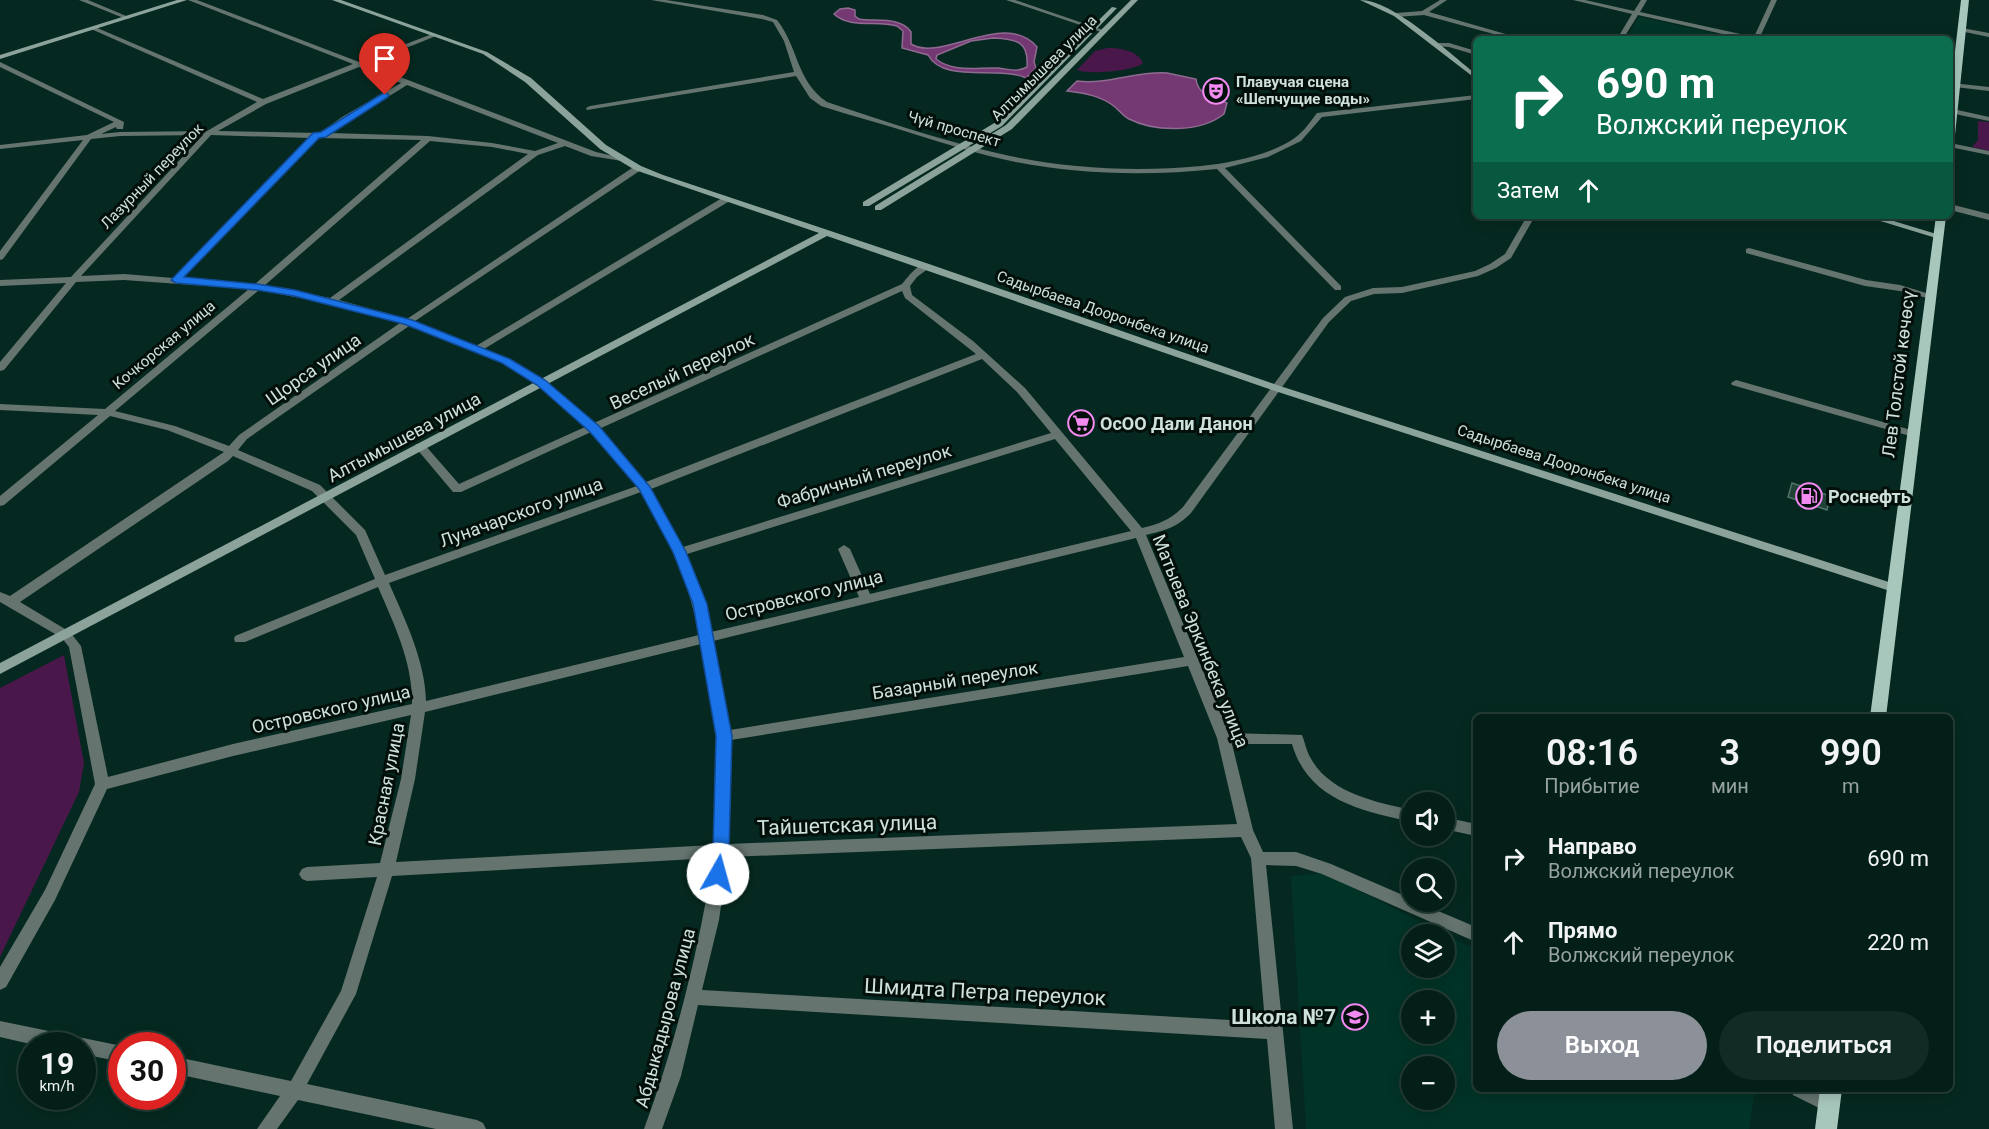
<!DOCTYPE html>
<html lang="ru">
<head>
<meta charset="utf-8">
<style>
  :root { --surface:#041f18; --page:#122c25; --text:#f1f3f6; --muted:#97a2a2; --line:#253d37; --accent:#8c9099 }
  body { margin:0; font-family:Roboto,sans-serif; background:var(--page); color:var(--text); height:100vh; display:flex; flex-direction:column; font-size:22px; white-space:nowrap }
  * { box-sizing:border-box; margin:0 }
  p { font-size:20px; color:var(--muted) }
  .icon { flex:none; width:33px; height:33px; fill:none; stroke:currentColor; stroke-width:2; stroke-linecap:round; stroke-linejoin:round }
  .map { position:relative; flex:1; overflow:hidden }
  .details { position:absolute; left:1473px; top:714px; width:480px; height:378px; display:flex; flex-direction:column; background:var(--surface); border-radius:9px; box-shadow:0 3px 15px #0003,0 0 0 2px var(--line) }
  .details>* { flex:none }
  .guide { position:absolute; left:1473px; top:36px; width:480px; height:183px; border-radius:9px; box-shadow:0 3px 15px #0003,0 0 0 2px var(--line); background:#0b6e4f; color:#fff; overflow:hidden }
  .buttons { position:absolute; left:1401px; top:792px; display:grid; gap:12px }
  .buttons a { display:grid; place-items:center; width:54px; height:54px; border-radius:50%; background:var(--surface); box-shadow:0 3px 15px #0003,0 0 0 2px var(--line); font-size:30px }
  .speed { position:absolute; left:18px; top:1032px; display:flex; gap:12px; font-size:30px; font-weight:700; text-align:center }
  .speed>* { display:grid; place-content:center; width:78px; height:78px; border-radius:50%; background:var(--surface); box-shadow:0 3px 15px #0003,0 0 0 2px var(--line); line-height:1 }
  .speed small { font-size:15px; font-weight:400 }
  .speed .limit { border:9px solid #d22; background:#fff; color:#111 }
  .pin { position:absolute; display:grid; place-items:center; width:51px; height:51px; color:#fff; margin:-62px -26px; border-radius:50% 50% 50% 0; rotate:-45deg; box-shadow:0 0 6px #0007 }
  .pin .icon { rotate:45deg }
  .me { position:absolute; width:66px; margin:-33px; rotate:7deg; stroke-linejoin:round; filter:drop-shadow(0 0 4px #0008) }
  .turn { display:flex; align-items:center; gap:21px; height:126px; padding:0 24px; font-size:27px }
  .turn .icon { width:78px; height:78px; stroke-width:2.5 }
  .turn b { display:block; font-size:42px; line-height:51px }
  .then { display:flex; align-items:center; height:57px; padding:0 24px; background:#0003; gap:12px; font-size:22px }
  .eta { display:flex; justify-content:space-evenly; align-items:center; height:102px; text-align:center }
  .eta b { font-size:36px; font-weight:600; line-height:42px }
  .action { display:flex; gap:12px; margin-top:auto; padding:12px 24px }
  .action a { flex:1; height:69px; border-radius:36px; background:var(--accent); color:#fff; font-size:24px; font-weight:600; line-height:69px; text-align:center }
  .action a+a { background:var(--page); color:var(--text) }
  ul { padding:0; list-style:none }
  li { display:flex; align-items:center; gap:18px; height:84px; padding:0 24px }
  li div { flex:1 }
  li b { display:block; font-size:22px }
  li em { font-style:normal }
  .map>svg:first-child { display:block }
</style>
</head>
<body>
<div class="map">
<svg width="1989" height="1129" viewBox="0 0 1989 1129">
  <rect width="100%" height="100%" fill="#052920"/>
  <path fill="#023327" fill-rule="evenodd" d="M1639 17 1732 37 1730 39H1626Z
    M1324 873 1476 950V1089H1753L1755 1090 1749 1129H1306L1291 876ZM1412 934H1444V968H1412ZM1412 1000H1444V1034H1412ZM1412 1066H1444V1100H1412Z"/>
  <path fill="#491749" d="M1107 48C1120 48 1137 50 1143 63 1135 71 1089 75 1077 70L1095 51Z
    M1978 121 1989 122V151L1972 147 1978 140Z
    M64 655 84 763 79 792 0 957V688Z"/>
  <path fill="#743973" stroke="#8f6b92" stroke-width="1.5" fill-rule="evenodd" d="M848 8 855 10V16L859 19C875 22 901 16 911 32V44C941 63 1006 9 1037 47L1034 62 1036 68 1026 78C997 65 944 84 928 55L902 48 903 31 897 26C878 20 849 29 834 14L840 9ZM993 38C1016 39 1029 41 1027 67 1017 73 1009 69 998 68 977 67 954 73 936 59L937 55 971 41Z
    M1167 73 1196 79C1197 94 1214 99 1227 103L1224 114C1200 133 1155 132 1129 119 1123 116 1120 111 1115 107 1102 96 1084 93 1067 91L1077 81C1107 85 1136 71 1167 73Z"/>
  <path fill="#204237" stroke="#4f7267" stroke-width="1.5" d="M1792 483 1830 496 1827 510 1788 497Z"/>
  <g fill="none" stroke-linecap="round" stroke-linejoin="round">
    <path fill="#65746f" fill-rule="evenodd" d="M79 0H88L131 18 126 19Z
      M188 0H197L359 62 432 34H436V36L366 64 596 152 626 159 622 161 591 156 565 146 538 155 339 300 407 319 635 166H641V170L415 321 476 346 722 198H728V202L484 349C528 366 558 392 594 423L902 284C909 276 917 263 929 264V268L917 277 910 286 912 295 973 341 1025 388 1142 528C1159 524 1170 520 1183 507L1323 318 1345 297 1373 288 1402 287 1475 271 1490 264 1505 254 1527 216H1535L1511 258 1496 268 1478 276 1402 293 1374 294 1351 301 1329 322 1191 513C1176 528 1166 530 1146 535L1229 733 1302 735C1305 742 1306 750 1310 757 1329 793 1375 802 1412 810V822C1362 811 1308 800 1292 744H1232L1253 830 1263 852H1296L1331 864 1412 899V902H1417L1476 927V942L1322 874 1296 866 1266 865 1293 1129H1275L1267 1039 698 1005 681 1076 662 1129H644C676 1042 699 950 713 858L392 876 356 994 307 1084 477 1120 483 1123 486 1129H436L298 1100 277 1129H257L280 1096 172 1073V1056L291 1081 341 991 377 877 307 881 302 879 299 874 302 869 307 867 380 863 401 779 411 715 233 756 107 789 55 900 6 987 0 990V967L45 890 95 784 69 647 62 638 0 602V592L10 596 224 452 167 430 110 416 4 505 0 506V496L98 415 0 410V404L105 409 249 289 124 280 76 282 4 370 0 371V362L66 283 0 286V280L71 277 203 135 120 136 91 139 3 259 0 260V251L83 140 0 149V145L87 135 114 122 0 67V62L124 122 123 129H117L116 127 101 134 120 132 207 131 257 102 91 29V27H95L263 99 353 64ZM359 67 401 83 342 117 320 133 218 131 266 104ZM407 85 558 143 535 151 492 143 428 136 330 133ZM211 135 309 138 173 278 124 274 81 276ZM318 138 421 140 255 284 182 279ZM430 141 492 147 528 154 330 298 264 286ZM259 290 331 304 400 323 239 435 229 446 175 426 115 411ZM902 291 905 298 976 354 646 482 599 429ZM409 326 502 363 537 385 585 427 459 484 424 444H416L415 446 416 448 453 492H461L591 432 637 486 385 575 365 530 320 485 238 450 247 439ZM982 359 1017 392 1051 433 683 547 651 489ZM1055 439 1131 531 870 594 850 549 844 545 838 549 859 597 711 632 706 605 687 554ZM233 456 312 491 356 535 375 579 235 636 234 639 235 642H245L378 587C394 624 413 663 412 704L233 744 108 777 81 646 70 632 20 602 228 461ZM641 492C668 540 689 580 699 635L426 701C425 660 405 620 389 583ZM1136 538 1184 657 730 730 713 641ZM701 644 717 736 714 845 396 862 415 779 425 712ZM1188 666 1217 738 1237 824 729 844 731 740ZM1241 837 1251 858 1265 1022 702 990 719 920 728 857Z
      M651 0H666L763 15 777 20C799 48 796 81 827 102 886 122 950 143 1010 156 1072 169 1138 172 1201 166 1230 163 1272 155 1296 137 1304 131 1311 121 1317 113L1476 95V99L1322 117 1301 141 1268 157 1225 168 1341 286V290H1335L1217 169C1149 176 1079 175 1011 161 978 154 946 144 914 134 883 124 852 116 821 106L810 98 796 76 587 110 586 108 590 106 794 72 784 41 773 22 762 19Z
      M1006 0H1015L1106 31 1101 32Z
      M1440 0H1447L1429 12 1523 39H1512L1424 15 1396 17 1393 15 1396 13 1422 11Z
      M1573 0H1585L1634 11 1641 0H1647L1640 12 1754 37 1771 0H1777L1759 39H1745L1638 15 1623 39H1617L1632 14Z
      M1962 28 1989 33V37L1960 31V29Z
      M1436 43H1449L1476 51V55L1449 47 1434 46 1433 45Z
      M1952 83 1989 87V91L1955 87H1952Z
      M1953 109 1989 117V121L1950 113V110Z
      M1950 143 1989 151V155L1950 147Z
      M1950 204 1989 214V220L1950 210Z
      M1749 248 1866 280 1900 285 1936 296 1931 299 1900 291 1865 286 1746 253V249Z
      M1736 380 1918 432 1919 434 1918 436H1910L1732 385 1731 383Z
      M1444 817 1476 824V836L1444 829Z
      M0 1021 122 1046V1062L82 1054V1046H39L0 1037Z
      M1790 1089H1817L1835 1098 1838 1104 1835 1110 1829 1113 1793 1095Z"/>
    <path fill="#8ba39a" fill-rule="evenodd" d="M177 0H187L0 59V55Z
      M332 0H341L487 52 531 78 606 145 641 166 663 175 929 264 1280 386 1898 585 1900 588 1898 591H1890L1272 390 827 236 0 674V663L819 233 635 170 600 149 525 82 483 54Z
      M1131 0H1138L1012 129 881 210H875V206L1006 125Z
      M1360 0C1393 0 1449 53 1476 74V79L1394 16Z
      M1112 7 1117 8 1002 126 869 206H863V202L996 122Z
      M1864 216H1877L1943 236 1936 238Z"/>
    <path fill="#a8c7bc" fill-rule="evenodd" d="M1961 0H1969L1955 135 1950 138V94Z
      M1936 216H1946L1886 717H1870Z
      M1820 1089H1842L1837 1129H1815Z"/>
  </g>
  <path fill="#1a73e8" stroke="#114b97" stroke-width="1.5" d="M385 92 389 95 388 97 326 137 319 138 184 277 257 284 295 290 412 320 510 359 545 380 599 426 650 487 686 552 707 604 732 736 729 851 724 879 718 881 712 879 709 874 713 851 716 736 693 604 673 552 639 489 590 432 537 385 502 363 404 324 294 296 257 290 176 283 171 280 313 133 321 132Z"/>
  <defs>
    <g id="theatre-ring" transform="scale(1.35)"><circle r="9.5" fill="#030f0b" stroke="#f38af2" stroke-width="1.5"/><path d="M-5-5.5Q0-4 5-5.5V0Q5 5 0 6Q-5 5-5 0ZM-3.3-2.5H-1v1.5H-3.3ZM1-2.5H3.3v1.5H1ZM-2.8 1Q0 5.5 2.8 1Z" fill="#f38af2"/></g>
    <g id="supermarket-ring" transform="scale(1.35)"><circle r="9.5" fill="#030f0b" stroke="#f38af2" stroke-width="1.5"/><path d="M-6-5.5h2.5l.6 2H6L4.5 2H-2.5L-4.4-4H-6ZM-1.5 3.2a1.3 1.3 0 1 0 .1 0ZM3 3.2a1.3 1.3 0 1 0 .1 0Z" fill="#f38af2"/></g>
    <g id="fuel-ring" transform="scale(1.35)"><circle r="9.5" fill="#030f0b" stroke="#f38af2" stroke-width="1.5"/><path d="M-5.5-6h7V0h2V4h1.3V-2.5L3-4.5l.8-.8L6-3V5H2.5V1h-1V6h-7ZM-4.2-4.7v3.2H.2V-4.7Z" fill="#f38af2"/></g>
    <g id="school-ring" transform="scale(1.35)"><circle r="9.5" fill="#030f0b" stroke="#f38af2" stroke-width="1.5"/><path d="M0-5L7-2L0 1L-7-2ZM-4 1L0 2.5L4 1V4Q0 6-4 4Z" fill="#f38af2"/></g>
  </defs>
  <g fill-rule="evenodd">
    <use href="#theatre-ring" x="1216" y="91"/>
    <use href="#supermarket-ring" x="1081" y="423"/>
    <use href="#fuel-ring" x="1809" y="496"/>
    <use href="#school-ring" x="1355" y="1017"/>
  </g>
  <g text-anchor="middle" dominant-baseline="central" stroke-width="6" stroke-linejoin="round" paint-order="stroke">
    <g font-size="15" fill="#cee1da" stroke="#030f0b">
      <text transform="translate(1044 68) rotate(-45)">Алтымышева улица</text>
      <text transform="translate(954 129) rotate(16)">Чүй проспект</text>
      <text transform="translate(152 176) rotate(-46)">Лазурный переулок</text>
      <text transform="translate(1103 312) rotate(19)">Садырбаева Дооронбека улица</text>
      <text transform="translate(164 345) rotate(-40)">Кочкорская улица</text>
      <text transform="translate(1564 464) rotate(18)">Садырбаева Дооронбека улица</text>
    </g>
    <g font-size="15" font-weight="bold" fill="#cee1da" stroke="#030f0b" text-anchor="start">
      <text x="1236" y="82">Плавучая сцена<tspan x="1236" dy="17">«Шепчущие воды»</tspan></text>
    </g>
    <g font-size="18" fill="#cee1da" stroke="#030f0b">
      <text transform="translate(313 369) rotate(-35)">Щорса улица</text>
      <text transform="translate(682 371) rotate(-25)">Веселый переулок</text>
      <text transform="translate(1898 374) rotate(-83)">Лев Толстой көчөсү</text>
      <text transform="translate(404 437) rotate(-28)">Алтымышева улица</text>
      <text transform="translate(864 476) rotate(-17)">Фабричный переулок</text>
      <text transform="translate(521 512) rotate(-20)">Луначарского улица</text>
      <text transform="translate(804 595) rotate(-14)">Островского улица</text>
      <text transform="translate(1201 641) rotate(68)">Матыева Эркинбека улица</text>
      <text transform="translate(955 680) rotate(-9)">Базарный переулок</text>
      <text transform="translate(331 709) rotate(-13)">Островского улица</text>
      <text transform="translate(386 784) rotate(-79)">Красная улица</text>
      <text transform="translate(665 1018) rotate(-75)">Абдыкадырова улица</text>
    </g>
    <g font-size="18" font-weight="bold" fill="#cee1da" stroke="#030f0b" text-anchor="start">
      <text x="1100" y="423">ОсОО Дали Данон</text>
      <text x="1828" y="496">Роснефть</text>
    </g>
    <g font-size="21" fill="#cee1da" stroke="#030f0b">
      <text transform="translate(847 825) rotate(-2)">Тайшетская улица</text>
      <text transform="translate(985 992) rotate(3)">Шмидта Петра переулок</text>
    </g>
    <g font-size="21" font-weight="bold" fill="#cee1da" stroke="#030f0b" text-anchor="end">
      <text x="1336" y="1017">Школа №7</text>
    </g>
  </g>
</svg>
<div class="buttons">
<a><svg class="icon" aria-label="sound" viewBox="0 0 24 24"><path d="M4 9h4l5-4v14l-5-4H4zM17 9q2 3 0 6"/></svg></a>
<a><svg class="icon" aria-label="search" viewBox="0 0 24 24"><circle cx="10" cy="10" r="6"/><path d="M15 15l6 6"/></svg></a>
<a><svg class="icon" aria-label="layers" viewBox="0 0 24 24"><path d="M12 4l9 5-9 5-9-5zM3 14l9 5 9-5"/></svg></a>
<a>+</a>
<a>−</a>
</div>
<div class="speed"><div>19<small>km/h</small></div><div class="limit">30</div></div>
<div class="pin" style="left:385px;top:95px;background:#d93025"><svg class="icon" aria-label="arrive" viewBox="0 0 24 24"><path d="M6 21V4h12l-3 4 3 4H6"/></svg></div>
<svg class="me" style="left:718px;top:874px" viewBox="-20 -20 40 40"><circle r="19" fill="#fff"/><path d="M0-13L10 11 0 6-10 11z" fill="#1a73e8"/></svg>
<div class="guide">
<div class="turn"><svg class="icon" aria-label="right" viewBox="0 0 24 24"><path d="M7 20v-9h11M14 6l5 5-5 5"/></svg><div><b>690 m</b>Волжский переулок</div></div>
<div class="then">Затем<svg class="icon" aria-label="ahead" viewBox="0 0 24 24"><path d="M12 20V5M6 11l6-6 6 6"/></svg></div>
</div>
<section class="details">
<div class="eta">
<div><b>08:16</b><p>Прибытие</p></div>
<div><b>3</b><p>мин</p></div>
<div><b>990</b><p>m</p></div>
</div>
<ul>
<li><svg class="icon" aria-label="right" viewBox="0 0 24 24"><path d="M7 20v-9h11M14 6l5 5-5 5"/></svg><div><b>Направо</b><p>Волжский переулок</p></div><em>690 m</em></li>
<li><svg class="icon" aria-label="ahead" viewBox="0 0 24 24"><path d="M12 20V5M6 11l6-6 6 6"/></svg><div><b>Прямо</b><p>Волжский переулок</p></div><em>220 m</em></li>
</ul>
<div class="action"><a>Выход</a><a>Поделиться</a></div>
</section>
</div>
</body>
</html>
